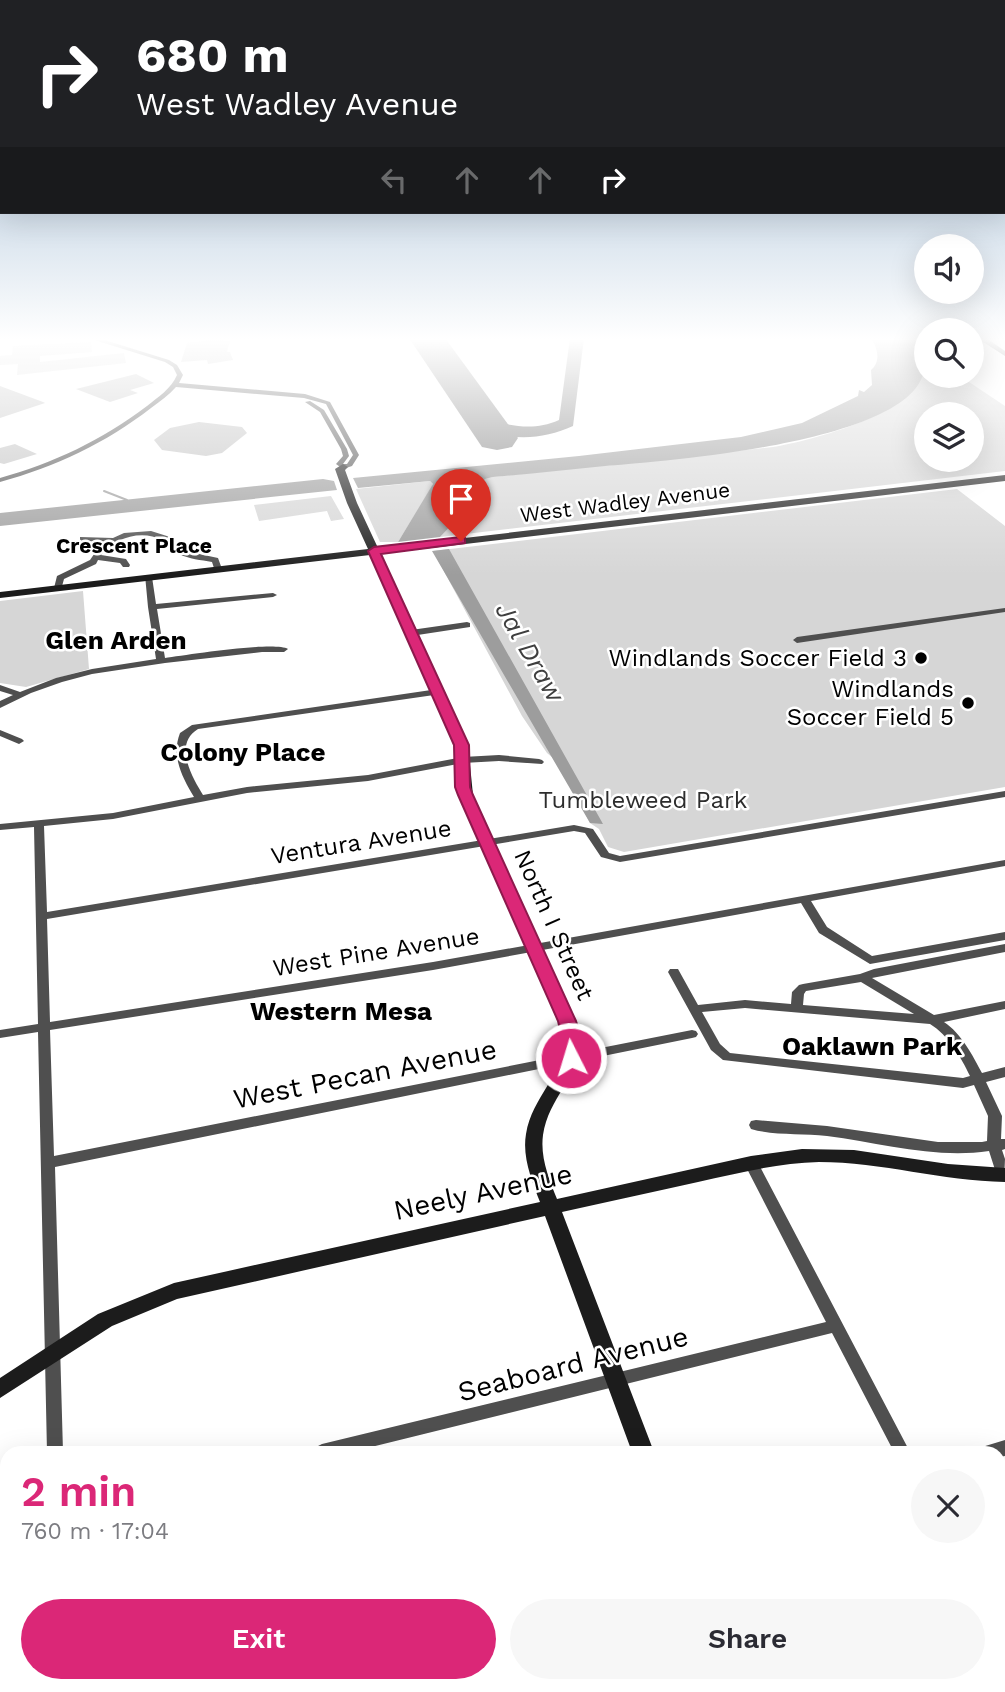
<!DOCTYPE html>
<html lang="en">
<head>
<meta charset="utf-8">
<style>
  :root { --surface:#fff; --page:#f7f7f7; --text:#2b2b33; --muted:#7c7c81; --accent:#db2777 }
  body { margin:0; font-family:"Work Sans",sans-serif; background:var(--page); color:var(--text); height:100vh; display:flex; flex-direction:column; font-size:26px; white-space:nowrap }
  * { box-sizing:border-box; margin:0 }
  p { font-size:23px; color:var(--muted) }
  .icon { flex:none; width:38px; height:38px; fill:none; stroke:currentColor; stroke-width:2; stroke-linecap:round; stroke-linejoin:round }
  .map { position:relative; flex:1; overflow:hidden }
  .side { position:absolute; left:0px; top:1446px; width:1006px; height:247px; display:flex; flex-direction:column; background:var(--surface); border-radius:21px 21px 0 0; box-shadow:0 7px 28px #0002 }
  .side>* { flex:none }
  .hud { position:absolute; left:0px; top:0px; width:1006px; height:214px; box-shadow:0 7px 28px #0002; background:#202124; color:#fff; overflow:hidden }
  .tools { position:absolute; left:914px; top:234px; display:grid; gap:14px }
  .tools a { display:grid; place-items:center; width:70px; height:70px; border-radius:50%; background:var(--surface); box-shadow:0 7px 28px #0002; font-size:35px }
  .pin { position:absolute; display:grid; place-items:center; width:60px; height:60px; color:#fff; margin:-72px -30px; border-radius:50% 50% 50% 0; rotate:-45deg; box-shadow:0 0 7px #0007 }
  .pin .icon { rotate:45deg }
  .me { position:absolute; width:77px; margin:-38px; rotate:355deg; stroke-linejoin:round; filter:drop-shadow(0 0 5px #0008) }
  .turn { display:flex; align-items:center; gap:24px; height:147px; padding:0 21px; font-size:32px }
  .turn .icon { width:91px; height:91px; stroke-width:2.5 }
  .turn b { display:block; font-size:49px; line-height:60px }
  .lanes { display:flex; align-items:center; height:66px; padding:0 21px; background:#0003; justify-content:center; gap:35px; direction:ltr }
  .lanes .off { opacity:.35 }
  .round { display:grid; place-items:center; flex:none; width:74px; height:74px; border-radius:37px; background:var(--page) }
  .head { display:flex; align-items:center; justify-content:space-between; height:119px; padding:0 21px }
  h1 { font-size:42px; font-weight:600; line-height:52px; color:var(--accent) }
  .action { display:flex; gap:14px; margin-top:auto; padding:14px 21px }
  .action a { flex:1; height:80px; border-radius:42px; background:var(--accent); color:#fff; font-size:28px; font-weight:600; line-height:80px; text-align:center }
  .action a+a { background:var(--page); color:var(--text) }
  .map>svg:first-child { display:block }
</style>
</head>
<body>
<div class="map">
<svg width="1005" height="1692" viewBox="0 0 1005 1692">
  <rect width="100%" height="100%" fill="#fff"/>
  <path fill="#d6d6d6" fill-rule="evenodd" d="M914 338H926V376H960L1005 406V471L440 537 485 479 493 477 773 447C814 440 962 404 914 338ZM926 415H971V460H926Z
    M91 342 92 352 40 356V362L124 353 126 363 17 375 18 364 0 365V356L12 355 13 346Z
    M430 481 433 485 398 542H380L356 489Z
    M957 489 1005 526V787L624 852 608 847 599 829 590 823 559 763 547 753 522 716 433 551Z
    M331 496 344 519 331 521 327 511 259 521 254 505Z
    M83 591 89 669 26 687 0 683V601Z"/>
  <path fill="#9d9d9d" d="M871 338H914C986 440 653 462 605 466 567 470 530 474 493 477L485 479 470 505 440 537 398 542 433 484 430 481 358 488 353 478 579 456 741 437 802 423 858 396 859 390 864 392 872 385 871 370C881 361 878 349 871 338Z
    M323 479 334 481 337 490 0 526V513Z
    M449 549 603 824 590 823 432 551Z"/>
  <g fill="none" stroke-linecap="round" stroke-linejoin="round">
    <path stroke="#9d9d9d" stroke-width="2" d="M104 491 127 500"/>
    <path fill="#808080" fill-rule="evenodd" d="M570 338H584L573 426C544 439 512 442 482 428L480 425 488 420C513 426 534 431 559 420Z"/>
    <path fill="#808080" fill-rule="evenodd" d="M409 338H445L518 438 512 447 497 450 482 447Z"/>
  </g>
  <path fill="#bfbfbf" d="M225 338 224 341H230L227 352H230L233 360 208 364 207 360 181 362 187 343Z
    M136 374 154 383 130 390 138 393 110 402 76 389Z
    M0 386 43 402 45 403 0 418Z
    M199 422 242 427 247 433 222 453 206 456 162 450 154 440 170 428Z
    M15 444 17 445 37 454 4 464 0 463V448Z"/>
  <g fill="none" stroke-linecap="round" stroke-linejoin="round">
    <path fill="#4f4f4f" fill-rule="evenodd" d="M88 338H98L169 360 177 365 183 375 179 383 305 394 330 402 359 455 352 466 343 469 336 464 343 456 341 449 320 412 305 402 310 401 324 410 347 449 349 456 343 464H347L353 455 326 404 304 398 176 387C169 395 160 401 151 408 106 443 55 467 0 482V478C54 463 102 440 147 406 158 397 171 389 177 375L173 367 165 362Z
      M151 531 170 537 174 543 185 551 218 558 222 569 218 571H215L212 562C201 560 189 559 179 554 172 550 168 543 162 540 142 529 113 538 101 555L126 559 130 565 129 567H123L120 563 98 560 96 564 64 579 61 590H58L54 588 57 576 90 560 101 544 106 542 83 541H80V537L113 538 124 533Z
      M145 575H148L152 577 156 604 273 593 277 595 273 597 157 609 165 658C187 655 274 641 288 649L284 652H262L165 663 92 674 62 682 31 693 0 708V701L13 695 0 691V685L20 692 56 678 92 669 156 659 148 607Z
      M1005 608V612L797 643 793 640 797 637Z
      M467 622 470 623V627L411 636 407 633 411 630Z
      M438 689 441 690 443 692 441 694 198 729C173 744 192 777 203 795L247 787 368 775 463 757 499 755 539 759 542 760 544 762 542 764 499 761 463 763 368 781 247 793 113 819 44 826 47 912 574 825 593 829 609 853 620 856 1005 791V797L620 862 601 857 585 833 574 831 47 919 50 1022 433 962 1005 860V866L811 901 827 927 872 956 1005 932V940L870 964 819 933 801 903 433 970 50 1030 54 1156 692 1030 696 1031 698 1034 696 1037 692 1038 55 1167 63 1452H47L38 1032 0 1038V1030L38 1024 34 827 0 830V824L113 813 194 797C182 777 171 756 180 733L192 725Z
      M0 730 22 739 24 741 19 744 0 736Z
      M1005 944V952L872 978 934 1015 1005 1001V1009L944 1022C961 1033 973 1056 982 1073L1005 1067V1077L986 1082 1002 1116 1001 1139H1005V1149L1002 1150 1005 1159 1004 1181 999 1180 997 1176 989 1151C935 1159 881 1143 827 1136 802 1133 775 1136 751 1129L749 1125 751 1121 756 1120 827 1126 938 1142H982L987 1141 988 1116 974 1085 963 1088 723 1060 711 1050 668 972 670 969H678L698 1005 745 1000 791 1004 792 992 799 985 803 984 860 974 874 969ZM861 982 914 1014 803 1005 804 994 806 991ZM745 1008 930 1024C948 1035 961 1057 970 1076L963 1078 730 1053 720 1044 702 1012Z
      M751 1158 756 1159 910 1452H894L832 1333 351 1452H314L316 1447 322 1444 826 1322 744 1163 746 1159Z
      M1005 1440V1456L999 1457V1452H980L982 1447Z
      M7 1560V1578L0 1581V1563Z
      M999 1629 1005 1631V1658L999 1656Z
      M53 1685H71V1692H53Z
      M420 1685H458L455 1692H417Z"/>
    <path fill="#1c1c1c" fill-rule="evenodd" d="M977 338H986L1005 351V356Z
      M343 464 348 467 345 470 357 503 378 548 1005 475V481L380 554 468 745 473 795 578 1029C584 1077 549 1094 543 1135 540 1157 549 1179 557 1199L751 1156 802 1149 854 1150 948 1164 1005 1168V1182C942 1181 882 1162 819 1162 778 1163 738 1173 698 1182 653 1192 607 1202 562 1212L654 1452H632L545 1216 177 1299 112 1326 0 1398V1378L98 1314 174 1283 540 1202C532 1181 522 1157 526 1134 533 1093 567 1077 562 1029L459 795 456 745 370 555 0 598V592L368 549 347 503 335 469Z
      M718 1685H743L745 1692H721Z"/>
  </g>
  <linearGradient id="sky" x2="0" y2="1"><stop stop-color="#8aabca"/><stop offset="0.59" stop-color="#fff"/><stop offset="1" stop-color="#fff" stop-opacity="0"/></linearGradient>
  <rect width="1005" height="575" fill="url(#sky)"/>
  <path fill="#db2777" stroke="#8e194d" stroke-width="2" d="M461 537 465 538V543L381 554 469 745 470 787 473 795 576 1021C581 1035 584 1050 578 1063H564C559 1053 562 1035 558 1021L458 795 455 787 454 745 368 551 374 547Z"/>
  <g fill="#000" stroke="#fff" stroke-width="2.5">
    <circle cx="921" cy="658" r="7"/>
    <circle cx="968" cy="703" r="7"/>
  </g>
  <g text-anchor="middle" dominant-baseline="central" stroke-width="5" stroke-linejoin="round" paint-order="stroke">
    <g font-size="21" fill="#000" stroke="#fff">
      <text transform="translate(625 502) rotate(-7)">West Wadley Avenue</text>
    </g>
    <g font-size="21" font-weight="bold" fill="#000" stroke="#fff">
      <text x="134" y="545">Crescent Place</text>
    </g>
    <g font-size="24" fill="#000" stroke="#fff" text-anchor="end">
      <text x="907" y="658">Windlands Soccer Field 3</text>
      <text x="954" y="689">Windlands<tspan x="954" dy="28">Soccer Field 5</tspan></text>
    </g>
    <g font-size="24" fill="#2d2d2d" stroke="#fff">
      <text x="643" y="800">Tumbleweed Park</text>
    </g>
    <g font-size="24" fill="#000" stroke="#fff">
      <text transform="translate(361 842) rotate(-9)">Ventura Avenue</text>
      <text transform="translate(554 925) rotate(66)">North I Street</text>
      <text transform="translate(376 952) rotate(-9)">West Pine Avenue</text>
    </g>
    <g font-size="26" font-weight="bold" fill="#000" stroke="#fff">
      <text x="116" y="640">Glen Arden</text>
      <text x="243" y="752">Colony Place</text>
      <text x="341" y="1011">Western Mesa</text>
      <text x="872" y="1046">Oaklawn Park</text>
    </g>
    <g font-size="26" font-style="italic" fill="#3e3e3e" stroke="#fff">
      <text transform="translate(530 652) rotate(60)">Jal Draw</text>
    </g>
    <g font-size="28" fill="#000" stroke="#fff">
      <text transform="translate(365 1074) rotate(-11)">West Pecan Avenue</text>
      <text transform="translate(483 1192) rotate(-12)">Neely Avenue</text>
      <text transform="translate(573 1364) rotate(-14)">Seaboard Avenue</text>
    </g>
  </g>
</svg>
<div class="tools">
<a><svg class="icon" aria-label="sound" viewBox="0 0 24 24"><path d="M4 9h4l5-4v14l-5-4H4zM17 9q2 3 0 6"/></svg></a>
<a><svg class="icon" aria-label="search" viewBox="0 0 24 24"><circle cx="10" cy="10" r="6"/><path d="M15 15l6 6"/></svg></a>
<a><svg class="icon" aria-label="layers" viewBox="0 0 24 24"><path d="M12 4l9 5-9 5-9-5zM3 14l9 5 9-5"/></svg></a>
</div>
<div class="pin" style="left:461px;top:541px;background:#d93025"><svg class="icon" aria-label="arrive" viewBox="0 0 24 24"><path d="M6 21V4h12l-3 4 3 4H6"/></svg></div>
<svg class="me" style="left:571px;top:1058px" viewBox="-20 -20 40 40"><circle r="17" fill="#db2777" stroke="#fff" stroke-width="3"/><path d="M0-11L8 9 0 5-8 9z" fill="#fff"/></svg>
<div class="hud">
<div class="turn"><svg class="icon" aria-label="right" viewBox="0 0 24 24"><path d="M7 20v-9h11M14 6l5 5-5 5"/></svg><div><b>680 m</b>West Wadley Avenue</div></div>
<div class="lanes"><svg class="icon off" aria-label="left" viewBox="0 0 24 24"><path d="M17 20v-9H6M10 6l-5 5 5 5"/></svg><svg class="icon off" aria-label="ahead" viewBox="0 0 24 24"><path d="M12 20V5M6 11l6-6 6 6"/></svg><svg class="icon off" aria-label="ahead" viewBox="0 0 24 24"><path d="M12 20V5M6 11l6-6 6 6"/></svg><svg class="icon" aria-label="right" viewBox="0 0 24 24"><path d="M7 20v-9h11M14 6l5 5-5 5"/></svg></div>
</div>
<section class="side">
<div class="head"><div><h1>2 min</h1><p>760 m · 17:04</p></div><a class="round"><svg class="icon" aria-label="close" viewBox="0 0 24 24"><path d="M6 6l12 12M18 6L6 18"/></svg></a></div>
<div class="action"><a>Exit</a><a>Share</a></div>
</section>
</div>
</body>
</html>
